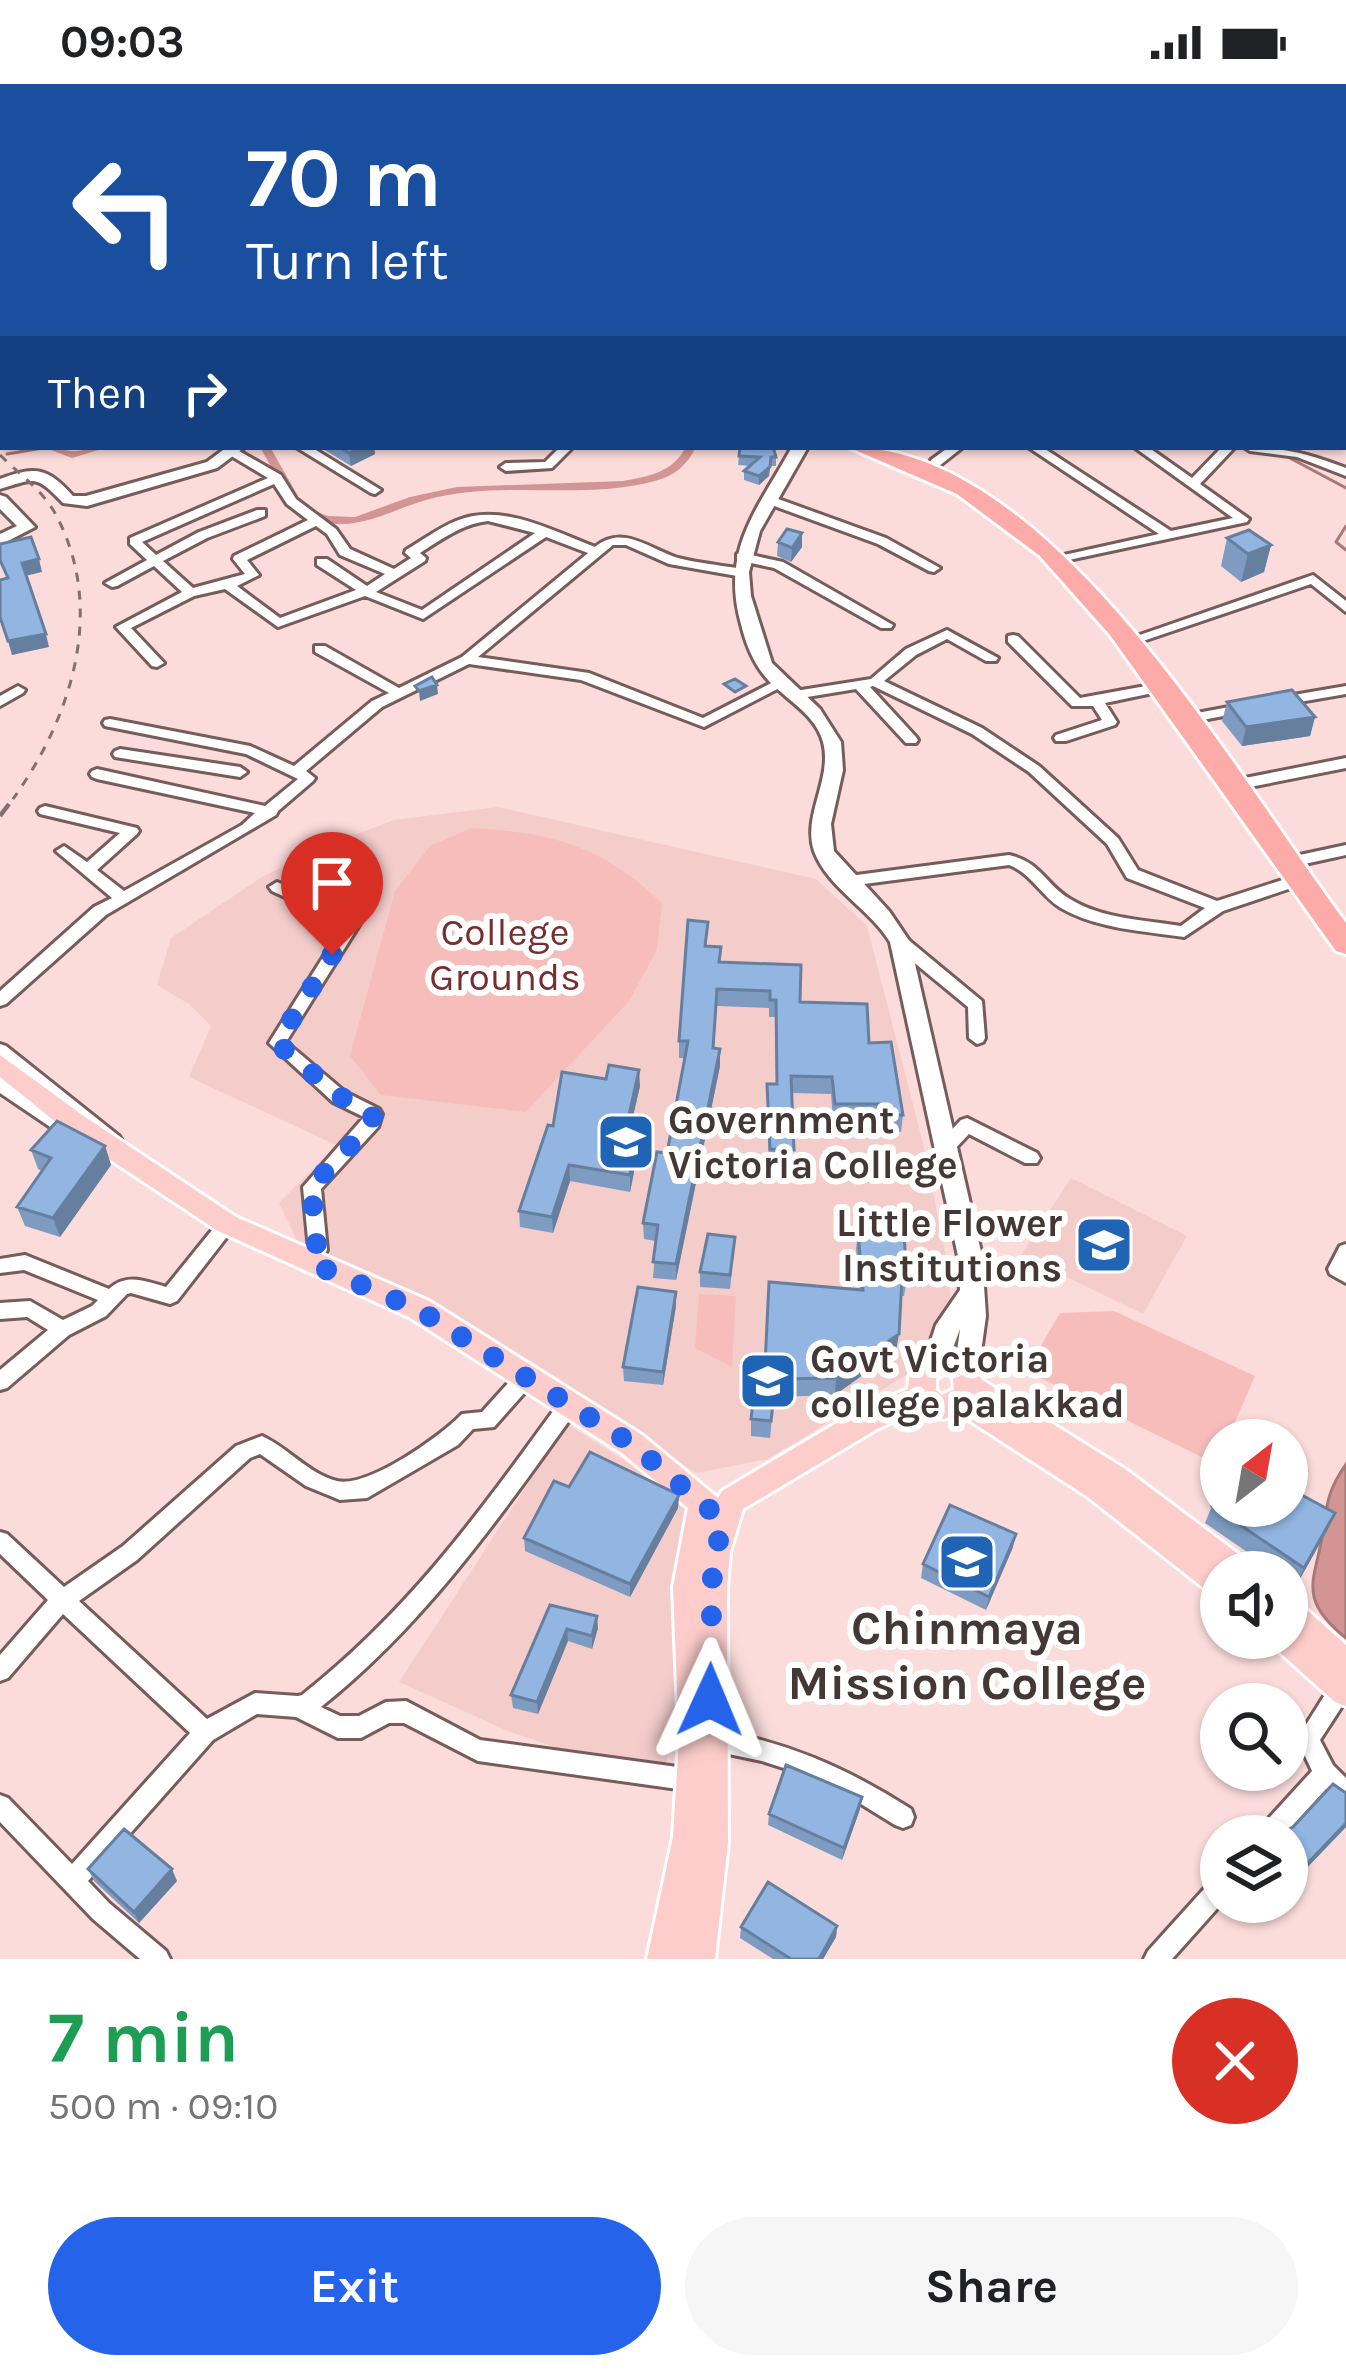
<!DOCTYPE html>
<html lang="en">
<head>
<meta charset="utf-8">
<style>
  :root { --surface:#fff; --page:#f6f6f6; --text:#202124; --muted:#757577; --accent:#2563eb }
  body { margin:0; font-family:Karla,sans-serif; background:var(--page); color:var(--text); height:100vh; display:flex; flex-direction:column; font-size:45px; white-space:nowrap }
  * { box-sizing:border-box; margin:0 }
  p { font-size:39px; color:var(--muted) }
  .icon { flex:none; width:66px; height:66px; fill:none; stroke:currentColor; stroke-width:2; stroke-linecap:round; stroke-linejoin:round }
  .map { position:relative; height:1875px; overflow:hidden }
  .side { display:flex; flex-direction:column; background:var(--surface); flex:1 }
  .side>* { flex:none }
  .top-card { position:absolute; left:0px; top:0px; width:1347px; height:366px; box-shadow:0 3px 9px #0004; background:#1a4fa0; color:#fff; overflow:hidden }
  .needle { width:78px; rotate:31deg }
  .fabs { position:absolute; left:1200px; top:1335px; display:grid; gap:24px }
  .fabs a { display:grid; place-items:center; width:108px; height:108px; border-radius:50%; background:var(--surface); box-shadow:0 3px 9px #0004; font-size:60px }
  .pin { position:absolute; display:grid; place-items:center; width:102px; height:102px; color:#fff; margin:-123px -51px; border-radius:50% 50% 50% 0; rotate:-45deg; box-shadow:0 0 12px #0007 }
  .pin .icon { rotate:45deg }
  .me { position:absolute; width:132px; margin:-66px; rotate:1deg; stroke-linejoin:round; filter:drop-shadow(0 0 9px #0008) }
  .turn { display:flex; align-items:center; gap:42px; height:252px; padding:0 48px; font-size:54px }
  .turn .icon { width:156px; height:156px; stroke-width:2.5 }
  .turn b { display:block; font-size:84px; line-height:102px }
  .then { display:flex; align-items:center; height:114px; padding:0 48px; background:#0003; gap:24px; font-size:45px }
  .round { display:grid; place-items:center; flex:none; width:126px; height:126px; border-radius:63px; background:var(--page) }
  .summary { display:flex; align-items:center; justify-content:space-between; height:204px; padding:0 48px }
  h1 { font-size:72px; font-weight:700; line-height:90px; color:#1e9e55 }
  .cta { display:flex; gap:24px; margin-top:auto; padding:24px 48px }
  .cta a { flex:1; height:138px; border-radius:72px; background:var(--accent); color:#fff; font-size:48px; font-weight:700; line-height:138px; text-align:center }
  .cta a+a { background:var(--page); color:var(--text) }
  .status { display:flex; justify-content:space-between; align-items:center; height:84px; padding:0 60px; background:var(--surface); direction:ltr }
  .status svg { height:33px; fill:currentColor }
  .map>svg:first-child { display:block }
</style>
</head>
<body>
<div class="status"><b>09:03</b><svg viewBox="0 0 49 12"><path d="M0 12V9h3v3zM5 12V6h3v6zM10 12V3h3v9zM15 12V0h3v12zM26 1h20v11H26zM47 4h2v5h-2z"/></svg></div>
<div class="map">
<svg width="1346" height="1875" viewBox="0 0 1346 1875">
  <rect width="100%" height="100%" fill="#fbdcdb"/>
  <path fill="#f4cdcb" d="M498 723 816 795 867 842 922 1055 948 1182 952 1234 944 1268 768 1375 697 1389 303 1169 279 1119 336 1061 189 993 211 942 189 920 157 901 171 854 262 793 326 762 394 736Z
    M1071 1094 1187 1152 1143 1230 1021 1171Z
    M567 1340 658 1398 691 1432 681 1583 665 1687 586 1674 508 1647 399 1598Z"/>
  <path fill="#f6bdbb" d="M471 744C554 749 600 761 662 819L657 866 629 917 526 1028 381 1011 350 972 395 807 430 762Z
    M699 1210 736 1212 732 1283 695 1264Z
    M1114 1227 1255 1292 1227 1356H1221L1216 1380 1026 1287 1060 1229Z"/>
  <path fill="#d39593" stroke="#a87977" stroke-width="3" d="M756 0H1220L770 3Z
    M1346 1380V1554C1294 1512 1317 1495 1324 1442 1327 1416 1330 1403 1346 1380Z"/>
  <g fill="none" stroke-linecap="round" stroke-linejoin="round">
    <path stroke="#a87977" stroke-width="3" d="M7 370 49 363
      M1288 373 1346 404
      M1346 442 1336 458 1346 466"/>
    <path fill="#d39593" fill-rule="evenodd" d="M0 278 3 279V285L0 284Z
      M1344 294H1346V300H1344Z
      M43 363C53 363 61 366 71 367 79 368 97 363 108 363L72 374Z
      M260 363H270L298 412 296 414H288Z
      M686 363H696C687 381 675 392 655 397 580 417 500 395 426 416 384 428 345 456 303 428L309 425 328 432 355 433 410 413 457 403 623 397C649 392 672 389 686 363Z"/>
    <g stroke="#765c5b" stroke-width="6">
      <path id="street" d="M429 0H440L436 3H425Z
        M551 0H562L559 3H548Z
        M632 0H651L657 3H638Z
        M1344 30H1346V36H1344Z
        M3 86V92L0 93V87Z
        M0 110 3 111V119L0 118Z
        M3 142V148L0 149V143Z
        M0 157 3 158V165L0 164Z
        M3 173V179L0 180V174Z
        M1344 184H1346V191H1344Z
        M0 204 3 205V212L0 211Z
        M1344 246H1346V253H1344Z
        M232 363 281 391 296 415 336 445 350 465 394 485 411 474 405 469 406 466C423 456 439 444 456 437 501 418 553 447 595 463 623 440 649 465 678 474 697 479 718 481 737 484L743 488 737 492 669 480 626 461H613L478 573 589 589 703 634 777 596 782 595 789 599 704 643 581 596 469 580 382 623 306 687 315 694 313 697 278 727 276 731 106 831 6 920 0 922V907L94 823 112 814 56 767 64 762 87 778 120 749 40 730 38 727 40 724 45 722 137 744 139 747 137 750 97 786 124 807 242 741 255 729 97 695 92 693 90 690 92 687 97 685 265 722 298 695 246 670 110 643 105 642 103 639 105 636 110 635 250 662 294 682 372 617 389 609 315 568V562H325L399 604 462 573 588 469 546 453 423 535 365 512 278 543 225 505 194 512 131 544 164 579 157 583 152 582 116 543 182 508 154 482 117 502 112 503 105 499 147 476 130 460V454L268 394 228 370V364ZM274 400 287 420 308 436 234 472 233 475 245 490 193 504 163 477 207 454 265 432V426H257L199 448 156 471 142 458ZM488 437 535 449 422 526 376 508 425 477 426 474 420 469C442 455 462 440 488 437ZM316 442 327 450 340 471 385 490 367 502 327 475H317V481L356 506 280 534 237 502 259 491 247 476Z
        M296 363H311L381 406 375 410 371 409Z
        M560 363H573L552 384 506 387 500 383 506 379 545 378Z
        M949 363H963L939 382H931V376Z
        M1028 363H1042L1171 447 1233 434 1134 363H1148L1192 394 1222 363H1235L1200 400 1249 435 1247 438 1064 477V471L1159 450Z
        M1244 363C1284 363 1309 370 1346 384V392L1297 373 1250 367Z
        M770 412 886 454 940 484 934 488 929 487 878 460 766 419V413Z
        M742 469 783 478 893 541 891 544H881L774 484 737 476V470Z
        M1313 491 1346 517V528L1311 500 1146 556H1136L1134 553Z
        M947 546 998 574 996 577H986L947 555 916 571 884 597 982 644 1039 682 1118 754 1138 786 1217 817 1298 791 1303 792 1306 796 1303 800 1223 827 1184 853C1144 847 1097 845 1061 824 1041 812 1031 789 1009 781L849 802 844 801 841 797 844 793 849 792 1009 771C1041 778 1045 800 1070 815 1102 835 1145 836 1181 842L1205 824 1127 794 1107 760 1029 688 972 650 873 602 870 603 916 653 918 656 916 659H906L856 605 795 615 788 611 795 607 871 595 906 565Z
        M1013 551 1018 552 1080 614 1162 599 1169 603 1167 606 1105 619 1117 638 1115 641 1066 657H1056L1054 654 1056 651 1102 636 1093 622H1072L1008 558V552Z
        M18 602 25 606 23 609 0 622V612Z
        M1346 602V610L1282 621 1275 617 1282 613Z
        M1245 620 1250 621V627L1197 637 1190 633 1197 629Z
        M120 665 240 683 247 688 240 693 115 673 113 670 115 667Z
        M1346 674V684L1245 704 1238 699 1245 694Z
        M1346 761V771L1300 781 1292 776 1295 772Z
        M277 798 359 834 361 838 286 958 345 1008 379 1025 382 1030 378 1043 321 1105 327 1166 318 1184 311 1186 304 1184 302 1179 309 1166 303 1103 364 1033 333 1018 269 959 344 840 272 807 269 803Z
        M900 853 906 854 982 917 985 954 983 958 977 960 969 954 968 923 894 862 892 858 894 854Z
        M0 960 6 962 119 1052 122 1057 119 1062H107L0 975Z
        M0 994 80 1045 83 1050 80 1055H68L0 1009Z
        M967 1034 1037 1069 1040 1074 1037 1079H1025L969 1050 950 1070H938L935 1065 938 1060 961 1036Z
        M227 1133 233 1135 236 1140 233 1145 177 1217 170 1220 131 1209 127 1210 106 1232 69 1251 7 1304 0 1306V1286L48 1246 27 1233 0 1235V1219L30 1217 63 1236 92 1222 98 1216 24 1186 0 1189V1175L25 1171 109 1205C127 1189 144 1197 166 1203L221 1135Z
        M1346 1160V1199L1330 1190 1328 1185 1340 1162Z
        M526 1285 533 1287 536 1293 533 1299 494 1343 473 1345 458 1361 367 1414 340 1416 333 1413 306 1402 260 1370 250 1374 137 1476 79 1517 207 1635 255 1609 298 1612 302 1611C412 1524 481 1426 562 1315L569 1313 576 1315 579 1321 576 1327C499 1434 425 1540 321 1623L340 1632H359L386 1618 406 1617 480 1656 692 1685 700 1688 703 1696 700 1704 692 1707 478 1677 404 1639H389L361 1654H338L296 1633 257 1630 213 1656 88 1797 109 1819 166 1867 170 1875H140L93 1835 0 1738V1711L8 1714 72 1780 190 1649 63 1530 8 1594 0 1597V1571L48 1516 0 1470V1448L7 1450 64 1503 123 1462 236 1362 262 1352C288 1364 309 1390 337 1397 368 1404 440 1353 462 1330L482 1328 519 1287Z
        M1346 1587V1616L1320 1656 1333 1681 1346 1694V1720L1338 1717 1326 1705 1283 1752H1257L1260 1744 1312 1687 1297 1655 1338 1590Z
        M708 1645C783 1656 847 1684 911 1725L914 1733 911 1741 903 1744 895 1741 848 1712 805 1691 762 1677 700 1664 697 1656 700 1648Z
        M1221 1791V1818H1223L1172 1875H1144L1148 1867 1213 1795Z"/>
    </g>
    <g stroke="#765c5b" stroke-width="6">
      <path id="secondary" d="M1344 80H1346V88H1344Z
        M227 363H245L217 384 87 422 63 419C36 391 36 394 0 405V395C35 382 47 383 73 412H86L207 378Z
        M792 363H808L760 447 749 488 751 512 772 579 820 625 841 658 843 686 831 740 834 767 889 827 910 858 982 1172 986 1232 978 1290 975 1297 966 1300 957 1297 954 1290 960 1245 945 1286 936 1289 927 1286 924 1279 936 1241 960 1206 958 1172 890 858C870 825 827 803 814 767 802 731 833 695 823 658 816 631 787 616 769 597 754 581 746 561 741 540 720 465 758 425 792 363Z
        M0 411 6 413 35 443 0 461V450L17 442 0 425Z"/>
    </g>
    <g stroke="#fff" stroke-width="6">
      <path id="primary" d="M0 971 85 1033 236 1133 429 1217 642 1351 718 1414 722 1407 857 1327 908 1305 909 1293 919 1275 947 1265 970 1274 982 1296 1125 1385 1249 1478 1253 1488H1221V1513L1210 1509 1088 1413 961 1331 943 1335 919 1326 877 1345 743 1425 730 1468 727 1505 728 1759 715 1875H647L673 1753 679 1655 673 1503 688 1424 622 1369 409 1233 218 1147 67 1047 0 993ZM947 1288 953 1294 954 1305 942 1311 936 1306V1295Z
        M1287 1514 1298 1518 1346 1561V1622L1335 1618 1275 1564 1270 1554H1287Z"/>
    </g>
    <g stroke="#fff" stroke-width="6">
      <path id="highway" d="M848 363C1052 363 1236 692 1346 839V870L1336 867 1110 551 1040 472 957 410Z"/>
    </g>
    <use href="#street" fill="#fff" fill-rule="evenodd"/>
    <use href="#secondary" fill="#fff" fill-rule="evenodd"/>
    <use href="#primary" fill="#fdcdcb" fill-rule="evenodd"/>
    <use href="#highway" fill="#fcaba9" fill-rule="evenodd"/>
    <path stroke="#82706f" stroke-width="3" stroke-dasharray="9 9" stroke-linecap="butt" d="M0 371C19 390 45 408 57 433 106 527 71 634 13 715"/>
    <path stroke="#82706f" stroke-width="4.5" stroke-dasharray="15 15" stroke-linecap="butt" d="M0 732 15 712"/>
  </g>
  <path fill="#7e9cc2" d="M320 363H374L375 370 351 382Z
    M740 363 776 373V382H770L769 392 759 401 744 396V387L750 382 738 381Z
    M802 449V463L791 478 777 472 778 458Z
    M1227 454 1271 461 1264 488 1241 498 1221 482Z
    M1227 618 1315 633 1310 652 1242 662 1222 637Z
    M721 863 720 878 800 918 869 959 903 1031 901 1048H878L877 1037H833L831 1010 792 1009 793 1082H769L767 1017V1000H776L775 933H769V924L717 922 714 964 720 982 676 1196 653 1194 656 1157 644 1155 643 1139 667 1069 685 974H679V957Z
    M640 1002 625 1068 633 1071 634 1088 630 1108 570 1097 553 1149 520 1143 519 1127 553 1042Z
    M105 1062 111 1081 60 1153 25 1142 17 1123 42 1087 38 1085 31 1066Z
    M858 1148 907 1194 904 1212H901L896 1267 835 1311 774 1313 770 1354 751 1352V1335L763 1302 860 1206 856 1165Z
    M734 1167 730 1205 700 1203V1188Z
    M676 1222 663 1301 624 1297 623 1283Z
    M569 1403 679 1411 678 1424 630 1513 525 1467 524 1454Z
    M1212 1422 1335 1429 1296 1502 1287 1495V1488H1276L1205 1439Z
    M1013 1463 986 1526 921 1494 923 1480Z
    M550 1521 598 1544 592 1565 568 1557 538 1630 513 1624 511 1611Z
    M1346 1709V1743L1298 1793 1287 1782V1752L1293 1743Z
    M860 1725 842 1776 768 1741 769 1730Z
    M88 1785 177 1797 139 1839 94 1797Z
    M837 1842 836 1853 823 1875H773L740 1854 741 1843Z"/>
  <path fill="#667f9e" d="M361 363H374L375 370 351 382 349 369Z
    M770 383 769 392 759 401V392Z
    M802 449V463L791 478 792 464Z
    M1271 461 1264 488 1241 498 1248 470Z
    M39 475 42 488 25 492 22 479Z
    M46 550 49 563 12 571 8 557Z
    M437 601 438 610 420 617 419 607Z
    M1315 633 1310 652 1242 662 1246 643Z
    M720 965V982L676 1196V1180Z
    M639 986 640 1002 621 1083V1067Z
    M105 1062 111 1081 60 1153 53 1134Z
    M633 1071 634 1088 630 1108V1091Z
    M569 1081 570 1097 553 1149 552 1133Z
    M676 1208V1222L663 1301V1288Z
    M899 1250 896 1267 835 1311 836 1294Z
    M679 1411 678 1424 630 1513V1500Z
    M1335 1429 1327 1447 1296 1502 1304 1484Z
    M1016 1450 1013 1463 986 1526 989 1513Z
    M597 1532 598 1544 592 1565V1552Z
    M567 1545 568 1557 538 1630 537 1618Z
    M862 1713 860 1725 842 1776 844 1764Z
    M1346 1739V1743L1298 1793 1305 1782Z
    M172 1785 177 1797 139 1839 134 1828Z
    M837 1842 836 1853 823 1875H819Z"/>
  <path fill="#92b5e2" stroke="#667f9e" stroke-width="3" d="M340 363H361L349 369Z
    M740 363H773L776 373H771L770 383 759 392 744 387 760 373 739 372Z
    M787 445 802 449 792 464 778 458Z
    M1249 446 1271 461 1248 470 1227 454Z
    M31 453 39 475 22 479 46 550 8 557 0 533V496L8 494 0 476V460Z
    M432 593 437 601 419 607 415 602Z
    M735 595 746 602 735 608 724 600Z
    M1292 606 1315 633 1246 643 1227 618Z
    M688 836 708 838 705 862 721 863 719 878 801 881 800 918 867 920 869 959 891 958 903 1031H880L879 1020H835L832 993 791 992 794 1066 770 1065 767 1000H777L776 916H770V907L717 905 713 964 720 965 676 1180 653 1178 658 1141 643 1139 657 1068 667 1069 688 957H679Z
    M609 981 639 986 621 1067 633 1071 630 1091 569 1081 552 1133 519 1127 548 1041 553 1042 562 988 606 995Z
    M57 1037 105 1062 53 1134 17 1123 51 1074 31 1066Z
    M858 1148 904 1150 907 1194H902L899 1250 836 1294 776 1295 771 1337 751 1335 755 1301 764 1302 769 1198 863 1206Z
    M708 1150 735 1153 730 1191 700 1188Z
    M638 1203 676 1208 663 1288 623 1283Z
    M590 1368 679 1411 630 1500 524 1454 554 1397 569 1403Z
    M1287 1403 1335 1429 1304 1484 1212 1422 1221 1406V1422H1287Z
    M950 1421 1016 1450 989 1513 923 1480Z
    M550 1521 597 1532 592 1552 567 1545 537 1618 511 1611Z
    M786 1681 862 1713 844 1764 769 1730Z
    M1333 1700 1346 1709V1739L1305 1782 1287 1765V1752H1275L1293 1743Z
    M124 1745 172 1785 134 1828 88 1785Z
    M768 1798 837 1842 819 1875H791L741 1843Z"/>
  <g fill="none" stroke-linecap="round" stroke-linejoin="round">
    <path stroke="#2563eb" stroke-width="21" stroke-dasharray="0 37.8" d="M332 871 277 959 339 1012 373 1030 372 1039 311 1103 317 1166 311 1179 419 1226 632 1360 722 1436 712 1496 710 1616"/>
  </g>
  <defs>
    <g id="university-square" transform="scale(3)"><rect x="-9" y="-9" width="18" height="18" rx="4" fill="#2064b5" stroke="#fff"/><path d="M0-5L7-2L0 1L-7-2ZM-4 1L0 2.5L4 1V4Q0 6-4 4Z" fill="#fff"/></g>
  </defs>
  <g fill-rule="evenodd">
    <use href="#university-square" x="626" y="1058"/>
    <use href="#university-square" x="1104" y="1161"/>
    <use href="#university-square" x="768" y="1297"/>
    <use href="#university-square" x="967" y="1478"/>
  </g>
  <g text-anchor="middle" dominant-baseline="central" stroke-width="12" stroke-linejoin="round" paint-order="stroke">
    <g font-size="39" fill="#782d30" stroke="#fff">
      <text x="505" y="848">College<tspan x="505" dy="45">Grounds</tspan></text>
    </g>
    <g font-size="39" font-weight="bold" fill="#443837" stroke="#fff" text-anchor="start">
      <text x="668" y="1036">Government<tspan x="668" dy="45">Victoria College</tspan></text>
      <text x="1062" y="1139" text-anchor="end">Little Flower<tspan x="1062" dy="45">Institutions</tspan></text>
      <text x="810" y="1275">Govt Victoria<tspan x="810" dy="45">college palakkad</tspan></text>
    </g>
    <g font-size="48" font-weight="bold" fill="#443837" stroke="#fff">
      <text x="967" y="1544">Chinmaya<tspan x="967" dy="55">Mission College</tspan></text>
    </g>
  </g>
</svg>
<div class="fabs">
<a><svg class="needle" viewBox="-14 -14 28 28"><path d="M0-13l5 13h-10z" fill="#e53935"/><path d="M0 13l5-13h-10z" fill="#757577"/></svg></a>
<a><svg class="icon" aria-label="sound" viewBox="0 0 24 24"><path d="M4 9h4l5-4v14l-5-4H4zM17 9q2 3 0 6"/></svg></a>
<a><svg class="icon" aria-label="search" viewBox="0 0 24 24"><circle cx="10" cy="10" r="6"/><path d="M15 15l6 6"/></svg></a>
<a><svg class="icon" aria-label="layers" viewBox="0 0 24 24"><path d="M12 4l9 5-9 5-9-5zM3 14l9 5 9-5"/></svg></a>
</div>
<div class="pin" style="left:332px;top:871px;background:#d93025"><svg class="icon" aria-label="arrive" viewBox="0 0 24 24"><path d="M6 21V4h12l-3 4 3 4H6"/></svg></div>
<svg class="me" style="left:710px;top:1616px" viewBox="-20 -20 40 40"><path d="M0-17L14 15 0 8-14 15z" fill="#2563eb" stroke="#fff" stroke-width="4"/></svg>
<div class="top-card">
<div class="turn"><svg class="icon" aria-label="left" viewBox="0 0 24 24"><path d="M17 20v-9H6M10 6l-5 5 5 5"/></svg><div><b>70 m</b>Turn left</div></div>
<div class="then">Then<svg class="icon" aria-label="right" viewBox="0 0 24 24"><path d="M7 20v-9h11M14 6l5 5-5 5"/></svg></div>
</div>
</div>
<section class="side">
<div class="summary"><div><h1>7 min</h1><p>500 m · 09:10</p></div><a class="round" style="background:#d93025;color:#fff"><svg class="icon" aria-label="close" viewBox="0 0 24 24"><path d="M6 6l12 12M18 6L6 18"/></svg></a></div>
<div class="cta"><a>Exit</a><a>Share</a></div>
</section>
</body>
</html>
